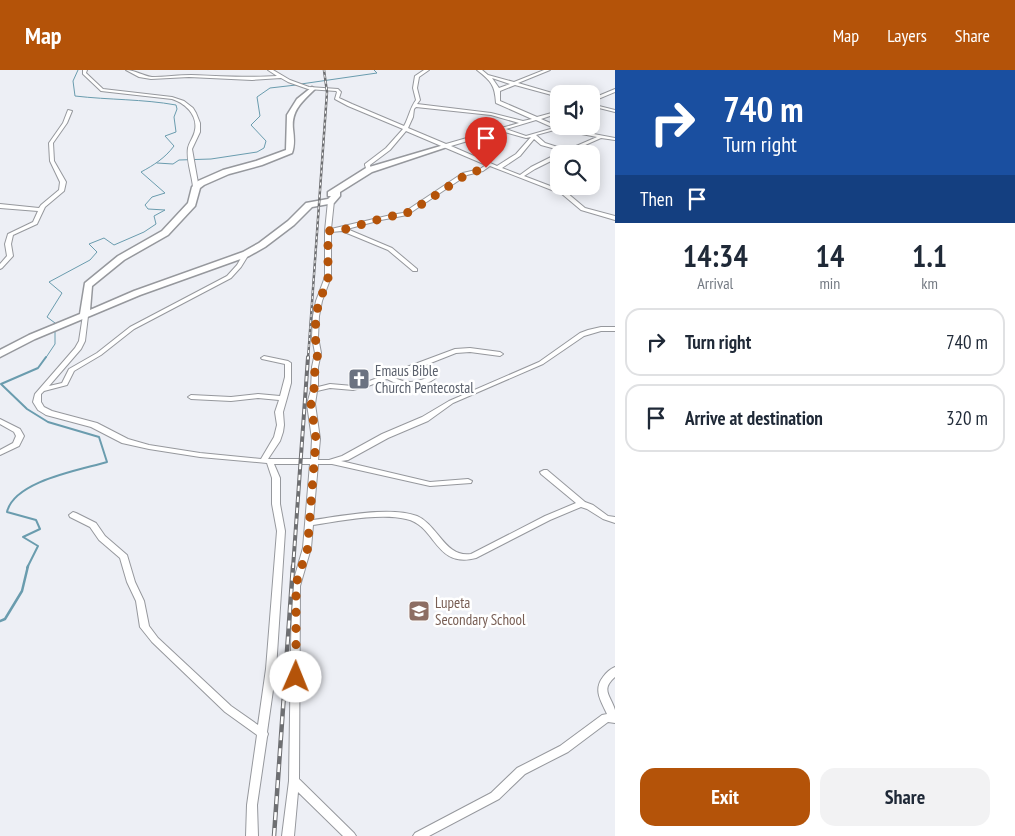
<!DOCTYPE html>
<html lang="en">
<head>
<meta charset="utf-8">
<style>
  :root { --surface:#fff; --page:#f2f2f3; --text:#1f2937; --muted:#747a83; --line:#e0e1e3; --accent:#b45309 }
  body { margin:0; font-family:"PT Sans Narrow",sans-serif; background:var(--page); color:var(--text); height:100vh; display:flex; flex-direction:column; font-size:19px; white-space:nowrap }
  * { box-sizing:border-box; margin:0 }
  p { font-size:16px; color:var(--muted) }
  .icon { flex:none; width:28px; height:28px; fill:none; stroke:currentColor; stroke-width:2; stroke-linecap:round; stroke-linejoin:round }
  .map { position:relative; flex:1; overflow:hidden }
  .sheet { display:flex; flex-direction:column; background:var(--surface); width:400px }
  .sheet>* { flex:none }
  .hud { background:#1a4fa0; color:#fff; overflow:hidden }
  .controls { position:absolute; left:550px; top:15px; display:grid; gap:10px }
  .controls a { display:grid; place-items:center; width:50px; height:50px; border-radius:10px; background:var(--surface); box-shadow:0 2px 12px #0003; font-size:25px }
  .pin { position:absolute; display:grid; place-items:center; width:42px; height:42px; color:#fff; margin:-51px -21px; border-radius:50% 50% 50% 0; rotate:-45deg; box-shadow:0 0 5px #0007 }
  .pin .icon { rotate:45deg }
  .me { position:absolute; width:55px; margin:-28px; rotate:1deg; stroke-linejoin:round; filter:drop-shadow(0 0 4px #0008) }
  .turn { display:flex; align-items:center; gap:18px; height:105px; padding:0 25px; font-size:22px }
  .turn .icon { width:65px; height:65px; stroke-width:2.5 }
  .turn b { display:block; font-size:35px; line-height:42px }
  .then { display:flex; align-items:center; height:48px; padding:0 25px; background:#0003; gap:10px; font-size:19px }
  .eta { display:flex; justify-content:space-evenly; align-items:center; height:85px; text-align:center }
  .eta b { font-size:30px; font-weight:700; line-height:35px }
  .button { display:flex; gap:10px; margin-top:auto; padding:10px 25px }
  .button a { flex:1; height:58px; border-radius:15px; background:var(--accent); color:#fff; font-size:20px; font-weight:700; line-height:58px; text-align:center }
  .button a+a { background:var(--page); color:var(--text) }
  ul { padding:0; list-style:none }
  li { display:flex; align-items:center; gap:15px; height:68px; margin:0 10px 8px; padding:0 15px; border:2px solid var(--line); border-radius:15px }
  li div { flex:1 }
  li b { display:block; font-size:19px }
  li em { font-style:normal }
  header { display:flex; align-items:center; gap:30px; box-sizing:border-box; height:70px; padding:0 25px; background:var(--accent); color:#fff }
  header strong { font-size:24px }
  nav { display:flex; gap:28px; margin-inline-start:auto; font-size:18px }
  main { display:flex; flex:1; min-height:0 }
  .map>svg:first-child { display:block }
</style>
</head>
<body>
<header>
<strong>Map</strong>
<nav><a>Map</a><a>Layers</a><a>Share</a></nav>
</header>
<main>
<div class="map">
<svg width="615" height="766" viewBox="0 0 615 766">
  <rect width="100%" height="100%" fill="#edeff5"/>
  <g fill="none" stroke-linecap="round" stroke-linejoin="round">
    <path stroke="#6a9cae" stroke-width="1" d="M301 14 377 3 374 0
      M157 93 173 94 179 90 211 89 257 82 264 78 266 71 251 55 260 46 257 27 270 18 296 15
      M45 289 55 274V253L47 247 62 223 49 212 90 190 97 182 89 174 104 168 114 175 144 162 156 154 154 146 165 140 148 139 145 135 152 127 165 123 141 102C154 95 165 88 174 76L165 66 176 62 174 47 177 39 176 35C143 29 109 30 75 26L73 11 78 0"/>
    <path stroke="#6a9cae" stroke-width="2" d="M27 498 38 476 23 467 40 459 36 450 7 442C14 411 80 400 107 392L99 367 48 352 27 339 1 314 38 298 46 287"/>
    <path stroke="#6a9cae" stroke-width="2.5" d="M0 551 5 549 22 521 28 496"/>
    <g stroke="#96989d" stroke-width="2">
      <path id="street" d="M83 0H87L86 3 103 19 172 27 184 31 193 38 196 43 200 53V62L192 79 198 113V118L193 117C192 105 186 90 188 78 189 72 194 67 195 60 198 45 185 33 172 29L101 21 83 4Z
        M126 0C135 0 143 6 152 7 165 7 178 5 191 5 220 6 249 8 277 6L268 0H273L290 10 309 17 338 19 341 22 339 28 352 34 404 56C409 47 410 38 416 30L413 18 415 6 424 0H429L419 7 417 18 420 30 417 34 491 43 523 51 532 49 496 33C495 15 491 11 477 0H482L488 5 514 12 544 0H550L518 13 559 25V27L515 15 500 21V31L537 47 559 41V43L541 49 562 58 615 68V70L601 68 565 84H561L563 81 541 75 534 69 520 86 502 98 520 105 531 97 557 84H560H559V87L535 99 524 106 566 122 585 138 615 146V150L581 140 562 124 490 96 483 101 467 105 407 145 381 150 347 159 392 178 417 199V201H413L388 180 342 161 331 162V207L322 231 319 246 318 267 321 283 318 297V317L330 314 353 316 364 313 455 279 470 278 500 282 503 284 500 286 470 282 456 283 423 296 437 307C422 319 404 318 387 309L368 316 353 320 330 318 317 321 315 334 320 369 318 390H329L342 386 382 364 422 347 449 331 539 292 580 263 588 260 601 257H615V261H601L584 266 543 294 453 333 428 351 388 368 348 390 341 391 430 412 468 409 472 411 471 413 430 416 332 394H318L313 450C342 446 390 436 417 446 438 455 445 488 471 484L545 446 576 433 541 404 540 402 544 400H547L585 432 593 435 608 446 615 447V453L603 449 587 439 581 437 550 450 476 488C435 499 436 455 406 449 379 443 340 451 313 455L311 478 300 516 299 709 354 763 356 766H343L298 722 294 766H282L289 711 292 516 303 478 310 394H274L280 408V434L285 461 276 599 267 662 268 664 267 667 257 735 258 766H246L247 735 257 665 225 642 152 572 140 557 136 531 127 512 120 488 99 470 90 457 70 447 69 445 73 442 76 443 96 453 105 466 127 485 135 512 144 531 149 556 158 568 231 636 258 655 266 599 277 461 272 434V408L267 393 200 387 149 379 122 373 91 357 46 345 38 340 33 332 35 324 75 278 79 271 83 245H87L88 246 85 271 81 279 49 316 62 313 69 299 97 283 130 257 227 206 237 195 244 183 246 182 249 184 241 197 231 208 134 259 101 285 74 301 67 315 44 321 41 324V332L44 337 52 341 97 353 128 369 149 375 200 383 261 389 274 367 277 355 275 342 279 330 258 328 231 331 191 329 188 327 191 325 231 327 258 324 280 326 285 307V294L262 289 261 288 264 286 288 291 291 293V313L287 328 283 342 284 355 283 362 280 371 268 389H311L312 369 307 334 311 320 312 297 315 283 312 267 313 246 316 231 325 207V161L328 131 331 129 334 131 331 159 391 145 403 143 463 103 480 99 486 95 406 61 390 80 370 95 371 101H367L365 95V94L386 78 403 59 348 36 335 29 337 22 336 21 308 19 288 12 281 8 252 10 189 7 151 9 139 7ZM492 8 510 14 499 18ZM416 37 491 45 519 53 446 74 408 58 413 47 414 39ZM536 50 554 58 526 66 506 59ZM558 59 561 60 597 67 567 80 545 73 536 65ZM501 61 526 68 531 67 516 84 497 96 451 76ZM417 298 429 307C416 313 406 314 393 307Z
        M615 19V22L591 32V29Z
        M591 34 615 40V42L591 36Z
        M68 40 72 41 67 53 53 73 54 91 66 112 64 121 45 137 37 154 13 165 11 174 13 186 2 198 0 199V194L7 186 5 174 8 164 33 152 38 141 0 138V134L39 138 41 135 59 120 60 112 50 91 49 73 63 53Z
        M0 349 20 359 24 366 19 376 0 385V380L13 373 16 366 14 362 0 354Z
        M615 597V607C600 620 611 626 615 640 615 644 615 649 615 653L608 652 568 682 525 704 499 729 429 766H413L415 763 491 723 517 698 560 676 602 645 607 644C601 631 593 620 603 607 606 603 610 599 615 597Z"/>
    </g>
    <g stroke="#96989d" stroke-width="3">
      <path id="secondary" d="M312 17 315 19C303 31 291 40 293 59 294 67 295 75 292 83L262 95 229 104 204 115 200 118 195 136 168 165 124 190 92 216 90 240 134 221 243 182 259 173 288 151 306 133 328 129 331 126H328V122L366 98 444 75 450 76 372 102 340 122V126L334 133 312 137 294 155 265 177 249 186 140 225 35 269 0 287V280L29 265 80 244 85 213 118 186 162 161 188 133 192 117 198 111 223 100 256 91 286 80 287 45 297 29Z"/>
    </g>
    <use href="#street" fill="#fff" fill-rule="evenodd"/>
    <use href="#secondary" fill="#fff" fill-rule="evenodd"/>
    <g stroke="#6e6f72" stroke-width="2.5">
      <path id="rail-far2" d="M308 289 327 22 324 0"/>
    </g>
    <g stroke="#6e6f72" stroke-width="4">
      <path id="rail-far1" d="M293 498 308 287"/>
    </g>
    <g stroke="#6e6f72" stroke-width="4.5">
      <path id="rail" d="M274 766 293 496"/>
    </g>
    <use href="#rail-far2" stroke="#fff" stroke-width="1" stroke-dasharray="3" stroke-linecap="butt"/>
    <use href="#rail-far1" stroke="#fff" stroke-width="2" stroke-dasharray="5.5" stroke-linecap="butt"/>
    <use href="#rail" stroke="#fff" stroke-width="2.5" stroke-dasharray="8" stroke-linecap="butt"/>
  </g>
  <g fill="none" stroke-linecap="round" stroke-linejoin="round">
    <path stroke="#b45309" stroke-width="9" stroke-dasharray="0 16.2" d="M296 607V516L299 502 307 484 316 369 311 334 314 320 315 297 318 283 315 267 316 246 319 231 328 211V161L346 159 390 146H402L427 131 467 104 486 98"/>
  </g>
  <defs>
    <g id="church-square" transform="scale(1.125)"><rect x="-9" y="-9" width="18" height="18" rx="4" fill="#6b7280" stroke="#fff"/><path d="M-1.2-6h2.4v3.5h3.3v2.4h-3.3V6h-2.4V-.1h-3.3v-2.4h3.3Z" fill="#fff"/></g>
    <g id="school-square" transform="scale(1.125)"><rect x="-9" y="-9" width="18" height="18" rx="4" fill="#8d6e63" stroke="#fff"/><path d="M0-5L7-2L0 1L-7-2ZM-4 1L0 2.5L4 1V4Q0 6-4 4Z" fill="#fff"/></g>
  </defs>
  <g fill-rule="evenodd">
    <use href="#church-square" x="359" y="309"/>
    <use href="#school-square" x="419" y="541"/>
  </g>
  <g text-anchor="middle" dominant-baseline="central" stroke-width="5" stroke-linejoin="round" paint-order="stroke">
    <g font-size="15" fill="#5b616d" stroke="#fff" text-anchor="start">
      <text x="375" y="300">Emaus Bible<tspan x="375" dy="17">Church Pentecostal</tspan></text>
    </g>
    <g font-size="15" fill="#785e54" stroke="#fff" text-anchor="start">
      <text x="435" y="532">Lupeta<tspan x="435" dy="17">Secondary School</tspan></text>
    </g>
  </g>
</svg>
<div class="controls">
<a><svg class="icon" aria-label="sound" viewBox="0 0 24 24"><path d="M4 9h4l5-4v14l-5-4H4zM17 9q2 3 0 6"/></svg></a>
<a><svg class="icon" aria-label="search" viewBox="0 0 24 24"><circle cx="10" cy="10" r="6"/><path d="M15 15l6 6"/></svg></a>
</div>
<div class="pin" style="left:486px;top:98px;background:#d93025"><svg class="icon" aria-label="arrive" viewBox="0 0 24 24"><path d="M6 21V4h12l-3 4 3 4H6"/></svg></div>
<svg class="me" style="left:296px;top:607px" viewBox="-20 -20 40 40"><circle r="19" fill="#fff"/><path d="M0-13L10 11 0 6-10 11z" fill="#b45309"/></svg>
</div>
<section class="sheet">
<div class="hud">
<div class="turn"><svg class="icon" aria-label="right" viewBox="0 0 24 24"><path d="M7 20v-9h11M14 6l5 5-5 5"/></svg><div><b>740 m</b>Turn right</div></div>
<div class="then">Then<svg class="icon" aria-label="arrive" viewBox="0 0 24 24"><path d="M6 21V4h12l-3 4 3 4H6"/></svg></div>
</div>
<div class="eta">
<div><b>14:34</b><p>Arrival</p></div>
<div><b>14</b><p>min</p></div>
<div><b>1.1</b><p>km</p></div>
</div>
<ul>
<li><svg class="icon" aria-label="right" viewBox="0 0 24 24"><path d="M7 20v-9h11M14 6l5 5-5 5"/></svg><div><b>Turn right</b></div><em>740 m</em></li>
<li><svg class="icon" aria-label="arrive" viewBox="0 0 24 24"><path d="M6 21V4h12l-3 4 3 4H6"/></svg><div><b>Arrive at destination</b></div><em>320 m</em></li>
</ul>
<div class="button"><a>Exit</a><a>Share</a></div>
</section>
</main>
</body>
</html>
